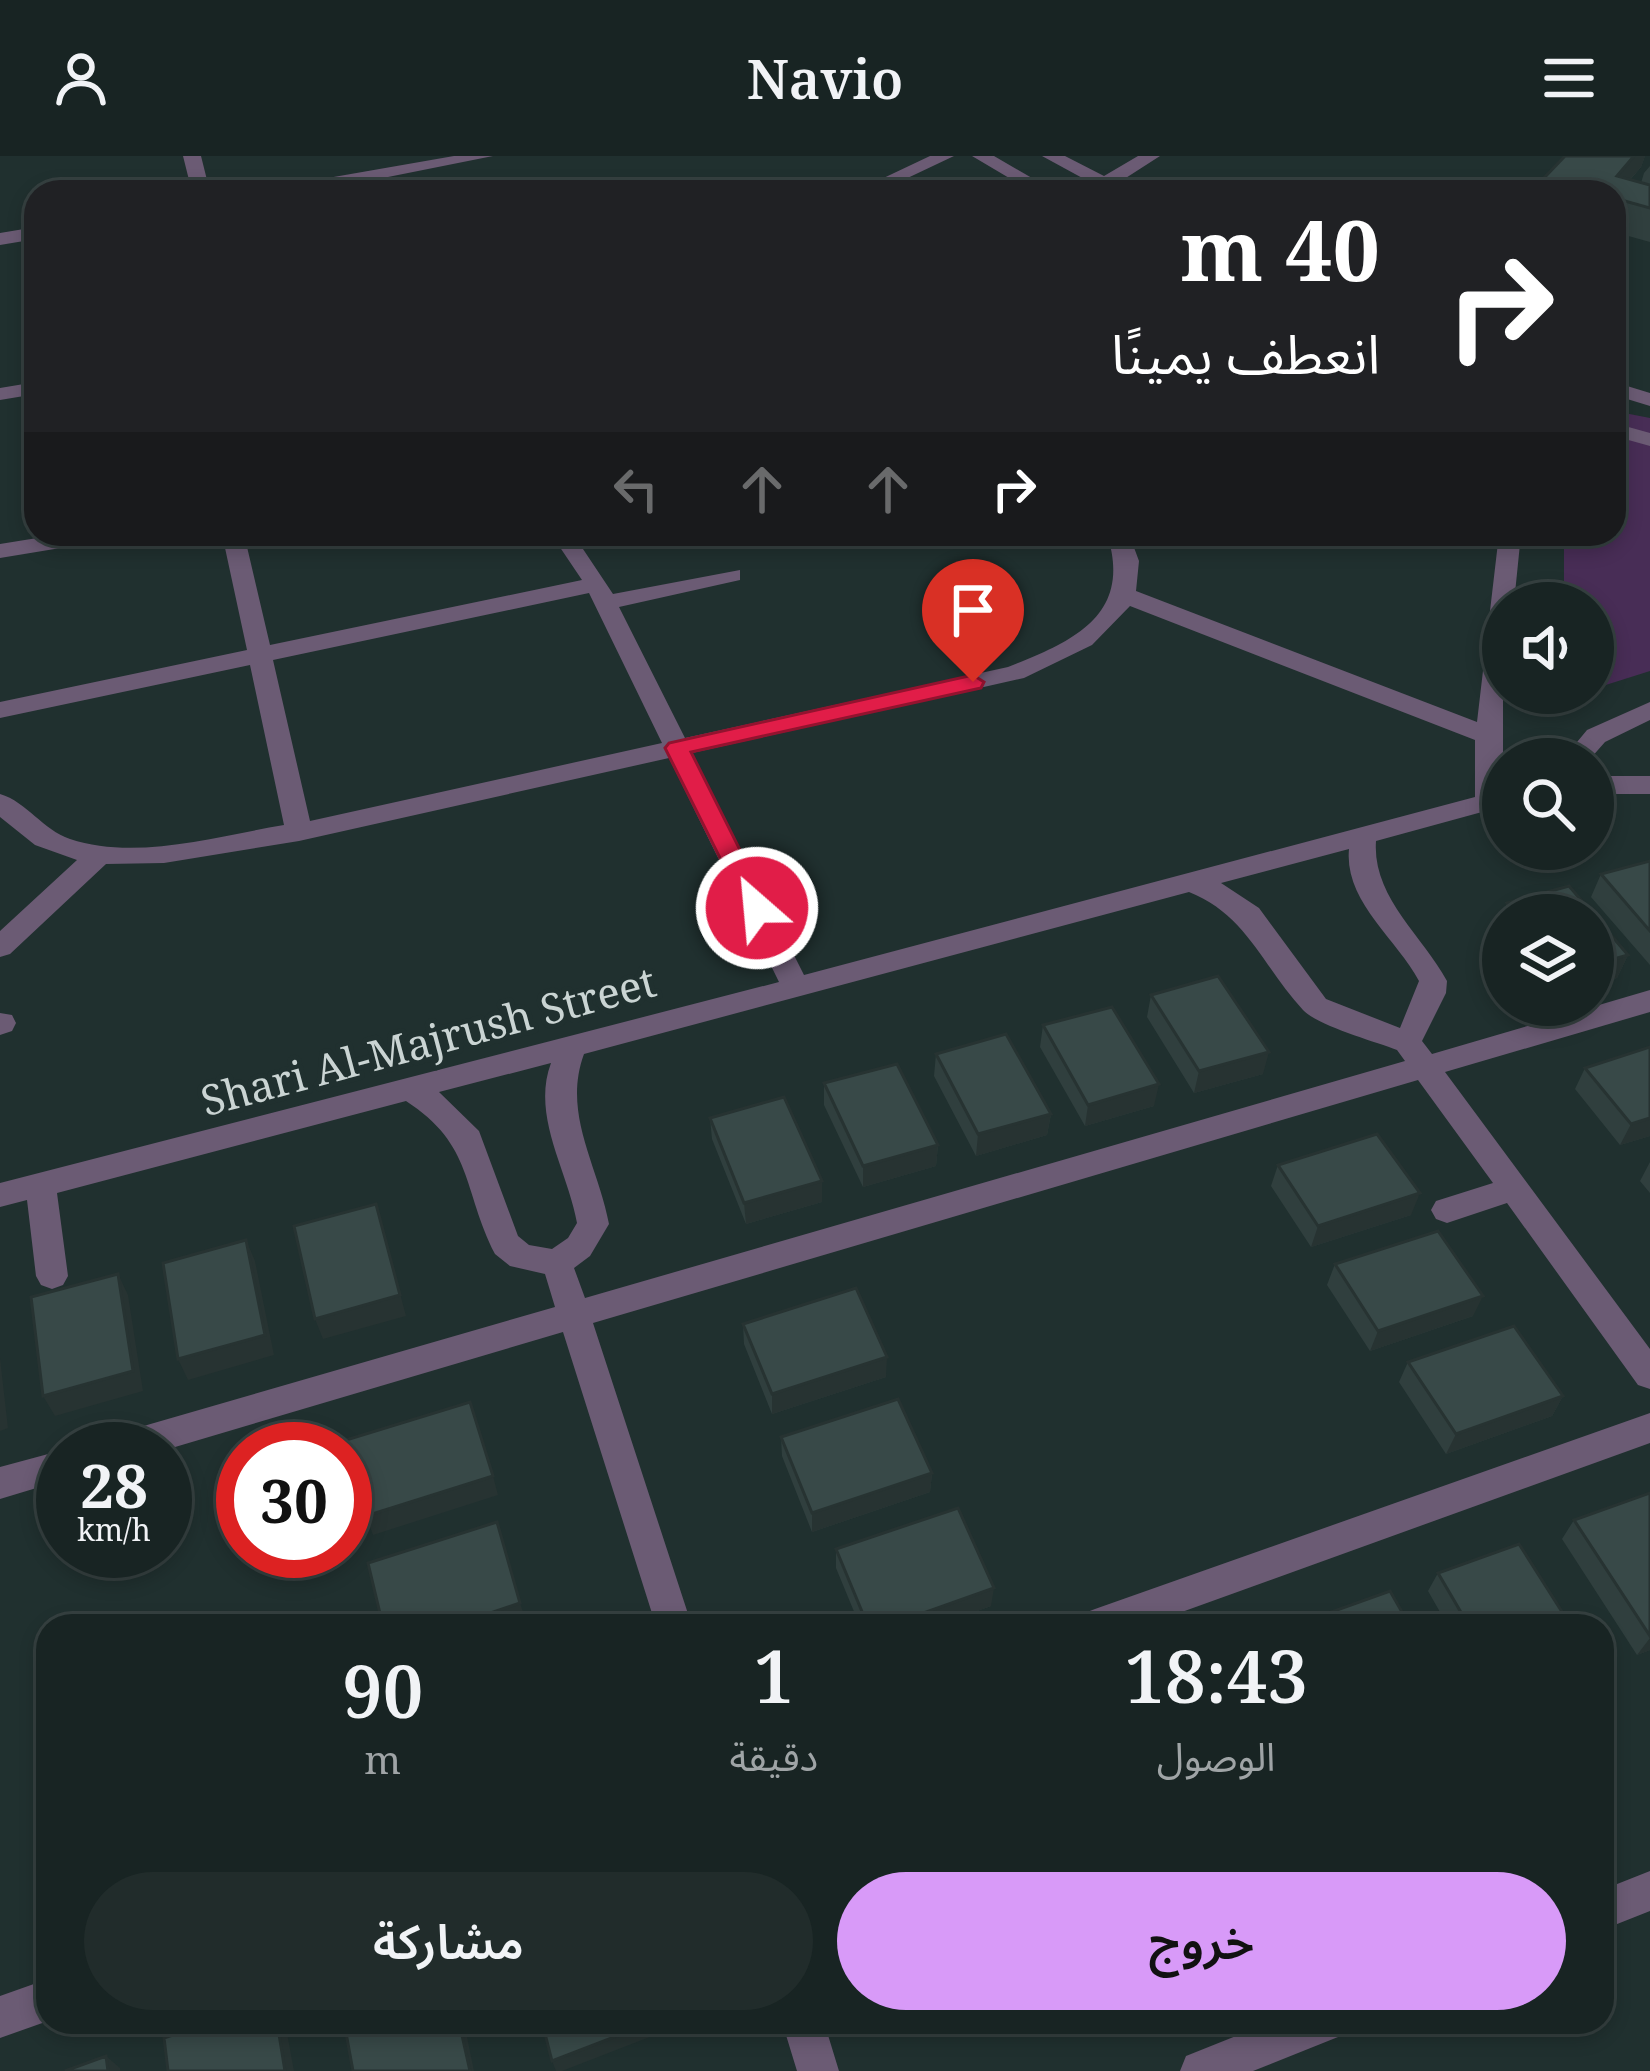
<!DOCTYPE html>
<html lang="ar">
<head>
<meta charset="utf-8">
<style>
  :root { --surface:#182423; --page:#212c2b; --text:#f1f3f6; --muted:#9fa4a6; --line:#364141; --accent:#d89af8 }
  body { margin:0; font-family:"Noto Serif","Noto Sans Arabic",serif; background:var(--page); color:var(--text); direction:rtl; height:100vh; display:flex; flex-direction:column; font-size:45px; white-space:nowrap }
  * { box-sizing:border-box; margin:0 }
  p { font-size:39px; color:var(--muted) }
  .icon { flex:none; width:66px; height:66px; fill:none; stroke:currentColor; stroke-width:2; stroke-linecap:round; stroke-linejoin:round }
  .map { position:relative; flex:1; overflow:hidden; direction:ltr }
  .sheet { position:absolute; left:36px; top:1458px; width:1578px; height:420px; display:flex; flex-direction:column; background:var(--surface); border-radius:36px; box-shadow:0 6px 18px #0003,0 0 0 3px var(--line); direction:rtl }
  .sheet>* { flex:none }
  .hud { position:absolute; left:24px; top:24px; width:1602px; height:366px; border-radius:36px; box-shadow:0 6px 18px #0003,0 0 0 3px var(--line); direction:rtl; background:#202124; color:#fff; overflow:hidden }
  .controls { position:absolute; left:1482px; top:426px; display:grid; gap:24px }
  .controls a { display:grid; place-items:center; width:132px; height:132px; border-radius:50%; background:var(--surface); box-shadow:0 6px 18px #0003,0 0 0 3px var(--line); font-size:60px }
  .speed { position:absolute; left:36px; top:1266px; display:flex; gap:24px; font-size:60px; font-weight:700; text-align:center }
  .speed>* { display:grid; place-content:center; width:156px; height:156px; border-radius:50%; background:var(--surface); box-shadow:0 6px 18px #0003,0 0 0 3px var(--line); line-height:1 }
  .speed small { font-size:30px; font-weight:400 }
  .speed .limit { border:18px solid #d22; background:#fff; color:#111 }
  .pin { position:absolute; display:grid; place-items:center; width:102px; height:102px; color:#fff; margin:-123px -51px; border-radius:50% 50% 50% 0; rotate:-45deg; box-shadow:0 0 12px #0007 }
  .pin .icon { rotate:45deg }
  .me { position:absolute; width:132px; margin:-66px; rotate:333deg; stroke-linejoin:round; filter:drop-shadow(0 0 9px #0008) }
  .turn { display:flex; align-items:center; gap:42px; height:252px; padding:0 48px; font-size:54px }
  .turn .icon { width:156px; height:156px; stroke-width:2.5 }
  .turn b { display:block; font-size:84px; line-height:102px }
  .lanes { display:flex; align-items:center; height:114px; padding:0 48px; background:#0003; justify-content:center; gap:60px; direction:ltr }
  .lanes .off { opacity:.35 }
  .eta { display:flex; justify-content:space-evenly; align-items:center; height:204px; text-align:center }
  .eta b { font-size:72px; font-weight:600; line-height:84px }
  .cta { display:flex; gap:24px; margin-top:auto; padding:24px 48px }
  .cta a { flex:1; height:138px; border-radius:72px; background:var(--accent); color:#111; font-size:48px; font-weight:600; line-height:138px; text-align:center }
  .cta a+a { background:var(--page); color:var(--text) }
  header { display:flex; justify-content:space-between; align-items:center; height:156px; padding:0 48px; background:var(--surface); font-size:54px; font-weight:600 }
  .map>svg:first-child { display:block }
</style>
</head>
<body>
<header><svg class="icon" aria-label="menu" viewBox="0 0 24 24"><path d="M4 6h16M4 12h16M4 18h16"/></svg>Navio<svg class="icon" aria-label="person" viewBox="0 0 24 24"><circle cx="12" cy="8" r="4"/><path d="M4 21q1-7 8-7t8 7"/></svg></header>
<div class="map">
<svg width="1650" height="1915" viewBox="0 0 1650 1915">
  <rect width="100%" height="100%" fill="#20302f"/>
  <path fill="#482d56" d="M1614 255 1650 262V515L1593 533V447H1564V378H1614Z"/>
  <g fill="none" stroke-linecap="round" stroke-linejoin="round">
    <path fill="#6b5b74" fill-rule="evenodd" d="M183 0H201L210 36H192Z
      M454 0H493L313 36H273L282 30Z
      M930 0H954L878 36H854Z
      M972 0H994L1056 36H1033Z
      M1042 0H1065L1104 20 1138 0H1160L1118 27 1131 36H1108Z
      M36 71V83L0 89V77Z
      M36 226V238L0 244V232Z
      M1614 226 1650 237V250L1614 239Z
      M1614 267 1650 277V290L1614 280Z
      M62 378H114L103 385 0 402V388Z
      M222 378H244L270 489 582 424 551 378H573L613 438 740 414V424L619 451 685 582 1008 511C1074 485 1133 459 1107 378H1129L1139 405 1136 435 1477 566 1499 378H1521L1514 447H1503V668L1491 666 1482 656 1376 685C1372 741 1422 779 1447 825L1446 837 1422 885 1432 898 1650 834V856L1445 916 1650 1193V1233L1638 1229 1507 1047 1447 1067 1436 1063 1431 1054 1436 1045 1493 1027 1418 924 593 1167 692 1470H656L563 1176 165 1294 99 1293 104 1282 116 1278 555 1151 545 1118 510 1110 495 1098C462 1033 474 989 406 945L57 1037 68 1120 63 1129 52 1133 41 1129 36 1120 27 1044 0 1051V1027L779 826 669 602 299 685 164 707 106 708 10 798 0 801V775L77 704 35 689 0 661V638C27 646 43 674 70 683 136 705 218 680 284 669L250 509 0 562V546L247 494ZM589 437 662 587 310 665 273 504ZM1130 450 1475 584V641L804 819 692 597 1024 522 1092 489ZM1349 693C1344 745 1396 782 1419 825L1400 872 1326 843 1259 752 1221 727ZM1189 736C1247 759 1263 811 1303 854 1318 870 1374 885 1397 894L1405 905 585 1142 574 1112 590 1100 609 1068C598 1009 562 958 584 898ZM551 907C531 960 568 1015 577 1067L568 1082 552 1093 529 1089 518 1080 479 975 439 936Z
      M1650 546V564L1605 586 1590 603H1563L1587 574Z
      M1593 620H1650V638H1593Z
      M1516 693H1544L1551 703 1538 712 1529 710Z
      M0 857 12 859 16 867 12 875 0 879Z
      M1650 1257V1287L1143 1470H1077L1082 1458 1095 1453Z
      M63 1294V1324L0 1343V1311Z
      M1650 1715V1755L1602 1774V1734Z
      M48 1823V1865L0 1882V1840Z
      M782 1866H824L839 1915H797Z
      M1271 1866H1344L1338 1881 1253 1915H1180L1186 1900Z"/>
  </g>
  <path fill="#303f3e" d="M1565 0H1645L1641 11 1630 24 1641 27 1644 17 1650 10V86L1614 76V36H1540L1543 23Z
    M1650 705V809L1591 741 1601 718Z
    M1569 730 1628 799 1617 822 1593 829V759H1503V776L1498 770 1507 747Z
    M1151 839 1263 918 1194 937 1147 861Z
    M1043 869 1154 950 1085 970 1040 891Z
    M936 898 1051 958 1047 979 976 1000 934 920Z
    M1585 912 1650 980 1620 989 1575 933Z
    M824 927 938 989 936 1010 863 1031 824 949Z
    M710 962 822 1046 746 1068 712 983Z
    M1650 1006V1037L1640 1025Z
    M1278 1009 1411 1059 1311 1091 1271 1030Z
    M1335 1108 1473 1160 1370 1195 1327 1129Z
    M743 1168 886 1221 772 1258 744 1188Z
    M1408 1206 1563 1240 1552 1260 1446 1298 1399 1226Z
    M781 1281 932 1317 930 1336 812 1376 782 1300Z
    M1650 1337V1494L1637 1499 1562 1383 1574 1364Z
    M836 1393 991 1450 935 1470H860L836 1412Z
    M1438 1417 1571 1470H1448L1428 1435Z"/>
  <path fill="#273332" d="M1634 0H1645L1641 11 1614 42 1617 20Z
    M1628 799 1617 822 1593 829V809Z
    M1269 896 1263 918 1194 937 1199 915Z
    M1159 928 1154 950 1085 970 1088 949Z
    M1051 958 1047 979 976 1000 978 978Z
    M1650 962V980L1620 989 1631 968Z
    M938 989 936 1010 863 1031V1010Z
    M822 1025V1046L746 1068 744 1047Z
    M1420 1037 1411 1059 1311 1091 1318 1070Z
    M382 1069 406 1160 323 1183 315 1163Z
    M246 1084 255 1105 274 1199 188 1224 178 1203Z
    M118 1118 128 1139 143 1235 55 1260 43 1240Z
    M1483 1140 1473 1160 1370 1195 1378 1175Z
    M887 1201 886 1221 772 1258V1238Z
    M0 1202 8 1272 0 1275Z
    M1563 1240 1552 1260 1446 1298 1456 1278Z
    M932 1317 930 1336 812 1376V1357Z
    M493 1320 498 1339 373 1379 366 1360Z
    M994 1432 991 1450 935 1470H887Z
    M520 1447 526 1465 511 1470H452Z
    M1650 1482V1494L1637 1499Z
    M277 1866H285L294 1915H285Z
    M459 1866H464L474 1915H470Z
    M653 1866H657L660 1877 562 1915H556L552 1905Z
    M106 1900 120 1912V1915H108Z"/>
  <path fill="#384948" stroke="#273332" stroke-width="3" d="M1565 0H1634L1617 20 1650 29V52L1614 42V36H1591L1543 23Z
    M1650 705V775L1601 718Z
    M1569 730 1628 799 1593 809V759H1516L1507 747Z
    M1218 820 1269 896 1199 915 1151 839Z
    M1112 851 1159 928 1088 949 1043 869Z
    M1006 878 1051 958 978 978 936 898Z
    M1650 891V962L1631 968 1585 912Z
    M897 908 938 989 863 1010 824 927Z
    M784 941 822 1025 744 1047 710 962Z
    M1377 978 1420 1037 1318 1070 1278 1009Z
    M376 1048 400 1139 315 1163 294 1070Z
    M1438 1075 1483 1140 1378 1175 1335 1108Z
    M246 1084 265 1179 178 1203 163 1107Z
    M118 1118 133 1215 43 1240 31 1141Z
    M856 1132 887 1201 772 1238 743 1168Z
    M1514 1170 1563 1240 1456 1278 1408 1206Z
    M898 1243 932 1317 812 1357 781 1281Z
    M470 1246 493 1320 366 1360 346 1284Z
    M1650 1337V1480L1574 1364Z
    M958 1352 994 1432 887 1470H868L836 1393Z
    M497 1366 520 1447 452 1470H383L368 1407Z
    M1519 1388 1571 1470H1469L1438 1417Z
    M1390 1435 1410 1470H1309L1306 1465Z
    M210 1866H277L285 1915H168L164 1882Z
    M344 1866H459L470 1915H353Z
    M542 1866H653L552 1905Z
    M106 1900 108 1915H65Z"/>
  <path fill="#e11d48" stroke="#92132f" stroke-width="3" d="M973 519 984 526 981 532 691 596 769 752 757 761 748 758 665 592 669 587Z"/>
  <g text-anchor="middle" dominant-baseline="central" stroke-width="10" stroke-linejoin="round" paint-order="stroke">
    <g font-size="42" fill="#cad4d3" stroke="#20302f">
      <text transform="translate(428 884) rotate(-15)">Shari Al-Majrush Street</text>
    </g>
  </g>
</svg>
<div class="controls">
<a><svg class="icon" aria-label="sound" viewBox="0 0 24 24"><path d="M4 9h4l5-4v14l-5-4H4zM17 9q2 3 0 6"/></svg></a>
<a><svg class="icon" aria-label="search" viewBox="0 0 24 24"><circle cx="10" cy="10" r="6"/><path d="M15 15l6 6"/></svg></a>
<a><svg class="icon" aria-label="layers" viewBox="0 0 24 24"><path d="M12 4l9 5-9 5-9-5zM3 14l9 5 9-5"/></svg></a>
</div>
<div class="speed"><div>28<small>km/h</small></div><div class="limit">30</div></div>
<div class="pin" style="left:973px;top:526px;background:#d93025"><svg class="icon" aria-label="arrive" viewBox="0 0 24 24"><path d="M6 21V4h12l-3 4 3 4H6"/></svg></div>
<svg class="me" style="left:757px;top:752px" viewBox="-20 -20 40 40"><circle r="17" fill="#e11d48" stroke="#fff" stroke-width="3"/><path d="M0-11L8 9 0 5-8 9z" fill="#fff"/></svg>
<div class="hud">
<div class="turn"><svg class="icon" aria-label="right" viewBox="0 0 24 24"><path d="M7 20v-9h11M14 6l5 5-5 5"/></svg><div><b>40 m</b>انعطف يمينًا</div></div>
<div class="lanes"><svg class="icon off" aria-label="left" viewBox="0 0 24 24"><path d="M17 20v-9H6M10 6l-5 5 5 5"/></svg><svg class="icon off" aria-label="ahead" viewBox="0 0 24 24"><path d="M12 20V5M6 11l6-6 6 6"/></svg><svg class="icon off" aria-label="ahead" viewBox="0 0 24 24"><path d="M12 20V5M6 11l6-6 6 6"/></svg><svg class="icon" aria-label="right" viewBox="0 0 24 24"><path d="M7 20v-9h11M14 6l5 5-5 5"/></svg></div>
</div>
<section class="sheet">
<div class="eta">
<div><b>18:43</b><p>الوصول</p></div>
<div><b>1</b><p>دقيقة</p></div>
<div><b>90</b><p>m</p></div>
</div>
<div class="cta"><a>خروج</a><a>مشاركة</a></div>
</section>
</div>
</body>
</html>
